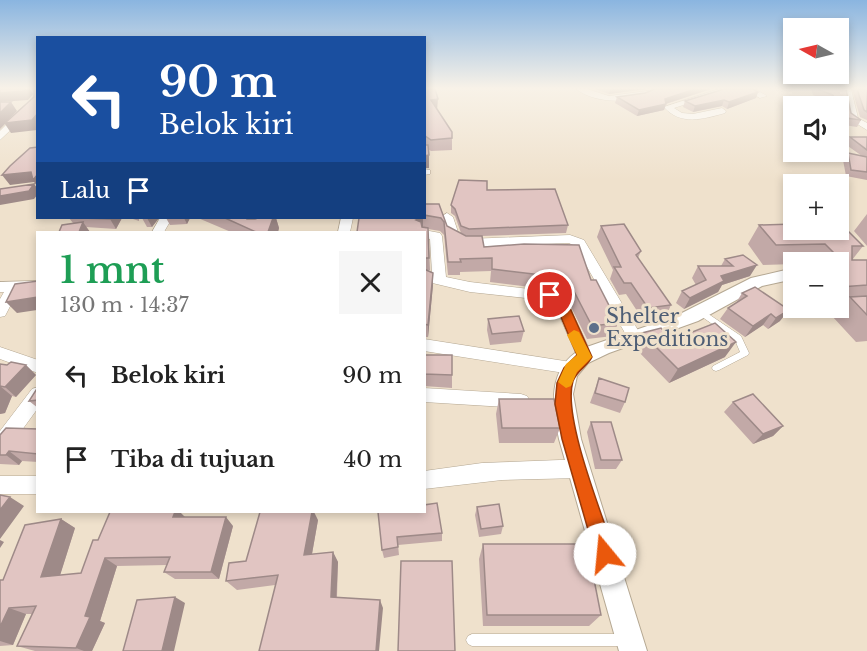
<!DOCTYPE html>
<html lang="id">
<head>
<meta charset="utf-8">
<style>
  :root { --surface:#fff; --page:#f6f6f6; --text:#222; --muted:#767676 }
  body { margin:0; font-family:"Libre Baskerville",serif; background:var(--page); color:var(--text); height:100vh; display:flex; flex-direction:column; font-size:22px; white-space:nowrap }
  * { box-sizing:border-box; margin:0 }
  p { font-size:20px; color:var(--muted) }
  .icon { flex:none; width:33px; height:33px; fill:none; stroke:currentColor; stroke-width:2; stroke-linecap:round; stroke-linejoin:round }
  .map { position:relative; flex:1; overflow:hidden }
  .panel { position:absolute; left:36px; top:231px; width:390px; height:282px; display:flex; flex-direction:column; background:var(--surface); border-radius:0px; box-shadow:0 3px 9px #0003 }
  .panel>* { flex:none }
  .banner { position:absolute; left:36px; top:36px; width:390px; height:183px; border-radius:0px; box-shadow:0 3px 9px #0003; background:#1a4fa0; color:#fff; overflow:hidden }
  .needle { width:39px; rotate:278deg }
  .buttons { position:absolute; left:783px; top:18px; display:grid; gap:12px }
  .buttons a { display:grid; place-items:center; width:66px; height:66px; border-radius:0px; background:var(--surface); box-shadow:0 3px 9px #0003; font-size:30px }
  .pin { position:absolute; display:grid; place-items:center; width:51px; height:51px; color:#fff; margin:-26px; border:3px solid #fff; border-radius:50%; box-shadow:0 2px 6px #0007 }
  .me { position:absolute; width:66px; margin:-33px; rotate:343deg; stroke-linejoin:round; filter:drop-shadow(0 0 4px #0008) }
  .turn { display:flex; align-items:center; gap:21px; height:126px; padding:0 24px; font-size:27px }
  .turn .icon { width:78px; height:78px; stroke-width:2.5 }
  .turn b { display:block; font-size:42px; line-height:51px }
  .then { display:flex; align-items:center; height:57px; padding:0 24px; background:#0003; gap:12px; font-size:22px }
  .round { display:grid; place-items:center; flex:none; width:63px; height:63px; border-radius:0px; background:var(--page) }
  .overview { display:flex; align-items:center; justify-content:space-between; height:102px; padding:0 24px }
  h1 { font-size:36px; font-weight:600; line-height:45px; color:#1e9e55 }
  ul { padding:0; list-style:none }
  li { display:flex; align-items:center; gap:18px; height:84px; padding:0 24px }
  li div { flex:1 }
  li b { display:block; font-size:22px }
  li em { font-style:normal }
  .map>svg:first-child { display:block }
</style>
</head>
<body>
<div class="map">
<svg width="867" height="651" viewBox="0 0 867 651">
  <rect width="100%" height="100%" fill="#efe1cc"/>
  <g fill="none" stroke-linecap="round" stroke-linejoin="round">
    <g stroke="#b5a893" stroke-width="1">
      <path id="service" d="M846 307 850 310 846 313 816 315 812 312 816 309Z
        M701 309 741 336 749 353 748 355 719 370 716 371 713 370 712 368 713 366 740 352 735 340 698 314 697 312 698 310Z
        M472 634H625L629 636 631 640 629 644 625 646H472L468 644 466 640 468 636Z"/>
    </g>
    <g stroke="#b5a893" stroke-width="1">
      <path id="minor" d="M576 89H587L609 96 662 89C639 103 598 106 576 89Z
        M719 89H733L674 108 682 113 693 114 722 108 726 111 725 113C704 119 680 126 664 107Z
        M744 89H755L767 96 760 98Z
        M843 89H851L858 118 867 123V130L849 119Z
        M35 96H38V104L0 140V131Z
        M424 169 430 170V174L424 175Z
        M447 213 453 217 459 235 468 239 570 235 584 240 639 332 642 336 639 340H629L575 246 569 243 466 247 448 237 441 217Z
        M160 218H172L164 232H152Z
        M341 218H353L350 232H338Z
        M424 230 440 233 442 236 446 277 470 282 563 293 593 357 591 361H579L553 301 470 292 424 281V272L432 273 430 239 424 238V232H419Z
        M38 281V291H18L5 316 0 317V299L4 292H0V282Z
        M424 339 571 362 577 363 579 368 577 373 571 374 424 351Z
        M0 347 38 360V373L0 359Z
        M38 387V408L6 452 0 454V431L32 389Z
        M424 388 521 394 527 396 530 401 527 406 521 408 424 402Z
        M560 460H579L586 463 589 469 586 475 579 478 502 480 424 489V471L482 463Z
        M0 476H38V494H0Z"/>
    </g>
    <g stroke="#b5a893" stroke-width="2">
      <path id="tertiary" d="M794 268V279L762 286 698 321 609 353 588 363 577 376 573 394 581 439 647 651H619L559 439C552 406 547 369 581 349L676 316 751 278Z"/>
    </g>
    <use href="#service" fill="#fff" fill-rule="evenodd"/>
    <use href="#minor" fill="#fff" fill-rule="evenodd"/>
    <use href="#tertiary" fill="#fff" fill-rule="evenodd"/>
  </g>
  <path fill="#c2a9a7" d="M424 89 437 109 452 138V150L431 151 428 149 429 168H424Z
    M595 89H646L609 94Z
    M655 89H711L666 104 664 110 637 116 615 103 617 97 645 93Z
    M811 89H846L851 113 861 120 857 127 838 124V106H831L829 101 813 95Z
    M852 89H867V120L860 117Z
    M758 92 756 98 727 109 722 106 693 112 683 107 685 101Z
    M850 137H867V180L846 176 843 160 848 153 862 156 845 144Z
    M487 190 568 225 566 233 482 236 484 247 591 280 618 323 613 336 587 339 563 291 490 282 491 271 460 272V275H448L444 235 440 231 428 229 430 270H427L433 285 428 337H424V232L359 218H424V204H439L447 226 466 236H467L461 233 455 216 451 213V205Z
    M867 214V246L854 231Z
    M69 218H122L116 229 86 227 90 232 73 223Z
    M130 218H139V221Z
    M142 218H159L152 227H147Z
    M166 218H190L187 224 170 225Z
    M198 218H276L279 228 278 232H231Z
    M759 225 863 246 852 260H867V341L856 342 832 316 843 305H838V262H794V264L763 265 748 244Z
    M601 226 641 251 638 258 671 305 666 316 643 320 626 294 619 295 610 279 613 270 597 237Z
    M725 259 750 276 722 285 718 292 684 309 676 303 682 291 696 285 692 278 698 266H721Z
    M742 293 780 321 768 329 763 325 745 337 720 319 728 308 736 303Z
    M488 319 524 331 521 342 490 345 487 330Z
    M642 333 672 340 725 357 669 383 635 348Z
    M424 355 452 375V388L424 386Z
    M0 364 7 365H26L36 375 16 397 12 396 5 413 0 414Z
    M599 378 625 402 620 413 590 403Z
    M38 387V408L29 401Z
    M499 399 560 428 554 443H499L496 414Z
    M733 402 783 426 773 436 753 444 724 412Z
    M591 422 622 460 616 469H595L587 432Z
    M38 429V462L22 461 19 465 0 464V435Z
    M477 507 503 526 501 534 479 537 475 515Z
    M378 512 442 533V541L398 545 399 555 384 558 382 550Z
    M185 517 233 526 219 579H175L164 572 167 565 117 566 100 621 105 623 92 651H35L17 646 32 614H26L13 645 0 646V580H3L61 519 75 528 60 575 81 573 98 540Z
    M318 520 312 554 333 552 338 562 337 597 383 608 275 585 237 590 226 581 246 561Z
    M483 544 601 615 589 626H483L479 559Z"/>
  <path fill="#9e8a88" d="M24 89H30L33 94 28 100 0 102V93Z
    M610 89H646L609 94Z
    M695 89H711L665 104H666L664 110 637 116 639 110 665 99Z
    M758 92 756 98 727 109 729 102Z
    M438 99 437 110 431 100Z
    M724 100 722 106 693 112 695 106Z
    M11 102 17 111 5 123 38 113 37 130 11 133 5 124 0 129V113Z
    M429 155V168H424V156Z
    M31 172 38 174V187L34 182 10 185 2 175Z
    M34 184 38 189V194L34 199 0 205V196Z
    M111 218H122L116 229 110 219Z
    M147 218H159L152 227Z
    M184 218H190L187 224Z
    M273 218H276L279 228 278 232H268Z
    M420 218H423V228L416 220Z
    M83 222 90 232H79Z
    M757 265 750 276 722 285 718 292 684 309 690 298 721 276Z
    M433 273V285L428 337V325Z
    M38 297V308H36L37 310 17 313 6 302Z
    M789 310 780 321 768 329 776 318Z
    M771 314 763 325 745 337 753 326Z
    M736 342 725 357 669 383 678 369Z
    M26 365 36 375 16 397 5 387Z
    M0 386 12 396 5 413 0 414Z
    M783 426 773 436 753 444 763 434Z
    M9 451 22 461 19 465 6 455Z
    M10 497 24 506 0 539V510Z
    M175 512H180L185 517H173Z
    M312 512H314L318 520 310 565 304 555Z
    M226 517 233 526 219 579 211 572Z
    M61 519 75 528 57 585 41 577Z
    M0 540 4 542 0 548Z
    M333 552 338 562 336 605 331 597Z
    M105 558 117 566 100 621 105 623 92 651H84L76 648 85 616Z
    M175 597 185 603 174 651H162Z
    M380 600 383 608 379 651H376Z
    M9 608 26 614 13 645 0 641V627Z"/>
  <path fill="#e1c5c2" stroke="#9e8a88" stroke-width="1.5" d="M0 89H24L23 91 0 93Z
    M34 89H38V113L32 120 5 123 34 97Z
    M424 89H435L438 99 431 100 452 132V138L431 140 424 135Z
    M655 89H695L665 99 666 104 639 110 617 97 645 93Z
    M724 89H753L758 92 729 102 724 100 695 106 685 101Z
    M817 89H846L851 113 861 120 839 117 838 106H836L833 95Z
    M857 89H867V112L864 110Z
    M0 102H11L0 113Z
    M850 137H867V150Z
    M424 145H428L429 155 424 156Z
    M38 147V174L33 180 31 172 2 175 10 166 30 148Z
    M848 153 867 157V172L851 170Z
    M459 180 487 181V190L555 189 568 225 469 229 461 226 455 209 451 205Z
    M34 184 29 191 0 196V189Z
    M424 204H439L447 226 466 236H482L484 247 524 244 579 245 591 280H596L618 323 592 326 567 278 492 269V258L460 259 461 262H448L444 222 441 218 424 215Z
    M80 218H111L110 219Z
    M225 218H247V219H255L258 218H273L268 232H256Z
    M359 218H420L416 220 421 222 422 227 428 228 429 258H424V232H357Z
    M83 222 79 232H59L62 225Z
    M838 223H840L863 246H852V260H867V285L840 287 838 286V267L847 266 825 244 776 245 759 225 794 224V230H838Z
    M624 224 641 251 636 255 671 305 648 308 631 283H624L614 267H621L601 226Z
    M743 255 757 265 721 276 724 281 690 298 682 291 706 280 698 266H733L725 259Z
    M424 269 433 273 428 325 424 324Z
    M38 281V297L6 302 15 284Z
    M755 287 789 310 776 318 771 314 753 326 728 308 747 296 742 293Z
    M867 296V315L850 297Z
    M519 316 524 331 492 334 488 319Z
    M715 323 736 342 678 369 642 333 661 328 672 340Z
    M424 355H452V375L424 374Z
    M11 362 26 365 5 387 0 386V387V364L7 365Z
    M599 378 629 388 625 402 595 393Z
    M38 387V400L29 401Z
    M753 394 783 426 763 434 733 402Z
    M499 399H554L560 428H502Z
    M591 422H611L622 460H601Z
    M6 428 38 429V454L9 451 6 455H0V435Z
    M0 495 10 497 0 510Z
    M437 503 442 533 397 537 398 547 382 550 378 512H424V505Z
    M499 504 503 526 481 529 477 507Z
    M110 512H175L173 517H226L211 572H164L170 557 105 558 85 616 90 617 76 648 17 646 36 606 9 608 0 627V580H3L25 525 61 519 41 577 81 573 93 540H98Z
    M260 512H312L304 555 333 552 331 597 380 600 376 651H259L278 575 226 581 229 563 246 561Z
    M483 544H587L601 615H487Z
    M401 561H452L455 651H398Z
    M175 597 162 651H123L137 600Z"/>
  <linearGradient id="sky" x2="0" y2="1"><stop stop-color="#8ab5e0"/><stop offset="0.49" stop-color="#f8f2e8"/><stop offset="1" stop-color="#f8f2e8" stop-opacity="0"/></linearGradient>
  <rect width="867" height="180" fill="url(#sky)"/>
  <path fill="#ea580c" stroke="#983908" stroke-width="1.5" d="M550 290 565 297 592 357C587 367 577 370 573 381 562 417 603 516 615 554L612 561 605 564 598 561 595 554 562 439 555 404 557 383 564 368 577 355 555 303 544 295Z"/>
  <path fill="#f59e0b" d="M574 330 579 332 592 357 577 372 571 386 566 388 558 382 566 364 577 355 567 335Z"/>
  <circle fill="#5c6f8a" stroke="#efe1cc" stroke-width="2" cx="594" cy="328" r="6"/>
  <g text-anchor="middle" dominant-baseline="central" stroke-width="6" stroke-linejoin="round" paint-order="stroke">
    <g font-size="20" fill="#4e5e75" stroke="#efe1cc" text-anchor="start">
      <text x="606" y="316">Shelter<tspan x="606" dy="23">Expeditions</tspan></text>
    </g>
  </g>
</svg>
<div class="buttons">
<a><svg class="needle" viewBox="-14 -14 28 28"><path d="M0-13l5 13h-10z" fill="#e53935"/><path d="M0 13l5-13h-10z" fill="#767676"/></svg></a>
<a><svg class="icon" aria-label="sound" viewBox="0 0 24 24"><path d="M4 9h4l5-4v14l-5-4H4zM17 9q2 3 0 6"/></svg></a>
<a>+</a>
<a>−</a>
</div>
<div class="pin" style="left:550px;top:295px;background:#d93025"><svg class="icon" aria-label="arrive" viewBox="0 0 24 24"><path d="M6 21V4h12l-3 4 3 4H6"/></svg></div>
<svg class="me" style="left:605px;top:554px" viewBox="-20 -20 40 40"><circle r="19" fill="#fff"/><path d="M0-13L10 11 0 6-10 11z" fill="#ea580c"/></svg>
<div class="banner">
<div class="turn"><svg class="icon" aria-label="left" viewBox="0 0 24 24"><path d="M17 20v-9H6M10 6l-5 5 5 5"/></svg><div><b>90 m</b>Belok kiri</div></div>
<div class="then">Lalu<svg class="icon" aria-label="arrive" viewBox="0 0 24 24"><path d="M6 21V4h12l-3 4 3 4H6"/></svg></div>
</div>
<section class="panel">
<div class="overview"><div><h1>1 mnt</h1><p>130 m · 14:37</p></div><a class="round"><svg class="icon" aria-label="close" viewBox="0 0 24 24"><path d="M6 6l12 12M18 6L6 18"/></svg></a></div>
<ul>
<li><svg class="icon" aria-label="left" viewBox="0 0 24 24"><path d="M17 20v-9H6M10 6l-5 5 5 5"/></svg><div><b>Belok kiri</b></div><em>90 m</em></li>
<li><svg class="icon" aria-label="arrive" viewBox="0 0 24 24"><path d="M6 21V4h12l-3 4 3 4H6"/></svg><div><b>Tiba di tujuan</b></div><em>40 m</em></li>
</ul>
</section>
</div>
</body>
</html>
